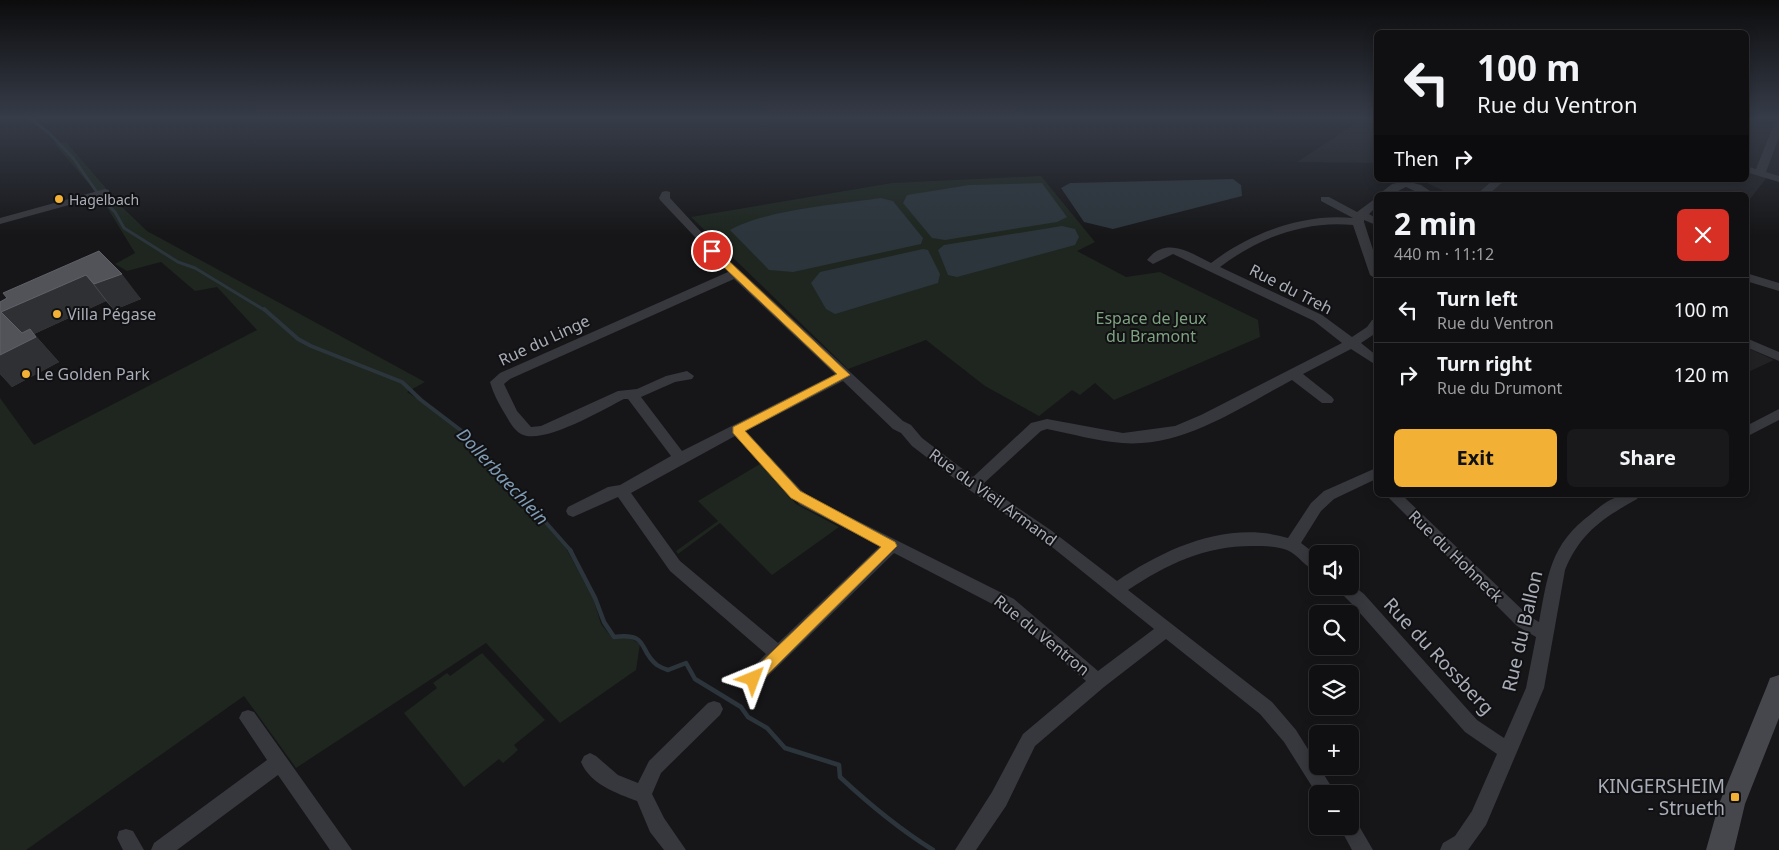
<!DOCTYPE html>
<html lang="en">
<head>
<meta charset="utf-8">
<style>
  :root { --surface:#101012; --page:#19191b; --text:#f1f3f6; --muted:#9c9d9f; --line:#303032; --accent:#f2b134 }
  body { margin:0; font-family:"Noto Sans",sans-serif; background:var(--page); color:var(--text); height:100vh; display:flex; flex-direction:column; font-size:19px; white-space:nowrap }
  * { box-sizing:border-box; margin:0 }
  p { font-size:16px; color:var(--muted) }
  .icon { flex:none; width:28px; height:28px; fill:none; stroke:currentColor; stroke-width:2; stroke-linecap:round; stroke-linejoin:round }
  .map { position:relative; flex:1; overflow:hidden }
  .details { position:absolute; left:1374px; top:192px; width:375px; height:305px; display:flex; flex-direction:column; background:var(--surface); border-radius:8px; box-shadow:0 2px 12px #0003,0 0 0 1px var(--line) }
  .details>* { flex:none }
  .hud { position:absolute; left:1374px; top:30px; width:375px; height:152px; border-radius:8px; box-shadow:0 2px 12px #0003,0 0 0 1px var(--line); background:#101012; color:var(--text); overflow:hidden }
  .buttons { position:absolute; left:1309px; top:545px; display:grid; gap:10px }
  .buttons a { display:grid; place-items:center; width:50px; height:50px; border-radius:8px; background:var(--surface); box-shadow:0 2px 12px #0003,0 0 0 1px var(--line); font-size:25px }
  .pin { position:absolute; display:grid; place-items:center; width:42px; height:42px; color:#fff; margin:-21px; border:2px solid #fff; border-radius:50%; box-shadow:0 1px 5px #0007 }
  .me { position:absolute; width:55px; margin:-28px; rotate:44deg; stroke-linejoin:round; filter:drop-shadow(0 0 4px #0008) }
  .turn { display:flex; align-items:center; gap:18px; height:105px; padding:0 20px; font-size:22px }
  .turn .icon { width:65px; height:65px; stroke-width:2.5 }
  .turn b { display:block; font-size:35px; line-height:42px }
  .then { display:flex; align-items:center; height:48px; padding:0 20px; background:#0003; gap:10px; font-size:19px }
  .round { display:grid; place-items:center; flex:none; width:52px; height:52px; border-radius:8px; background:var(--page) }
  .overview { display:flex; align-items:center; justify-content:space-between; height:85px; padding:0 20px }
  h1 { font-size:30px; font-weight:700; line-height:38px }
  .button { display:flex; gap:10px; margin-top:auto; padding:10px 20px }
  .button a { flex:1; height:58px; border-radius:8px; background:var(--accent); color:#111; font-size:20px; font-weight:700; line-height:58px; text-align:center }
  .button a+a { background:var(--page); color:var(--text) }
  ul { padding:0; list-style:none }
  li { display:flex; align-items:center; gap:15px; height:65px; padding:0 20px; border-top:1px solid var(--line) }
  li div { flex:1 }
  li b { display:block; font-size:19px }
  li em { font-style:normal }
  .map>svg:first-child { display:block }
</style>
</head>
<body>
<div class="map">
<svg width="1779" height="850" viewBox="0 0 1779 850">
  <rect width="100%" height="100%" fill="#161618"/>
  <path fill="#222225" d="M1366 117H1376V163L1297 162Z
    M1746 117H1779V179L1768 176 1746 204V195H1452L1421 180H1746Z
    M1746 347 1774 360 1746 373Z"/>
  <path fill="#1e261f" d="M66 142 105 187 112 203 123 208 147 231 425 382 407 392 444 416 471 443 477 457 486 458 566 548 593 598 601 624 613 639 628 637 640 644 636 670 560 723 486 643 296 768 244 696 26 850H0V398L34 445 257 330 217 287 195 291 161 262 127 271 115 264 135 253 102 199 54 143Z
    M1041 176 1095 242 1077 251 1126 277 1160 272 1258 320 1260 337 1114 400 1095 383 1080 395 1072 390 1039 416 985 386 926 340 848 369 691 217 892 183Z
    M760 464 796 504 839 527 772 575 720 523 678 554 676 551 718 521 698 501Z
    M482 653 545 720 514 745 518 750 503 763 499 759 464 787 404 713 437 688 433 683 447 673 450 676Z"/>
  <path fill="#2c353c" d="M1233 179 1241 185 1242 196 1113 229 1084 222 1061 188 1070 183Z
    M1042 183 1067 217 1057 222 945 240 932 238 903 203 907 195 969 185Z
    M881 198 893 201 923 238 921 244 793 272 769 270 730 230C765 210 839 204 881 198Z
    M1062 226 1075 229 1079 237 1075 245 957 277 948 275 938 250 944 245Z
    M923 249 928 250 940 274 938 283 835 314 826 309 811 283 820 272Z"/>
  <g fill="none" stroke-linecap="round" stroke-linejoin="round">
    <path stroke="#2c353c" stroke-width="3" d="M28 117 49 133 73 158 101 198 115 212 124 228 178 262 195 268 266 311"/>
    <path stroke="#2c353c" stroke-width="4" d="M264 309 298 339 311 346 402 382 421 400 463 432 479 456H487L571 551"/>
    <path stroke="#2c353c" stroke-width="4.5" d="M570 550 595 598 604 622 614 637C650 632 638 651 657 665 660 667 665 669 668 670L686 663 695 679 741 707 748 717 767 728 785 748 839 765 840 777C869 804 899 829 933 850"/>
    <path fill="#37383d" fill-rule="evenodd" d="M1779 121V137L1766 172 1779 176V182L1746 172V166L1756 169 1774 124Z
      M1493 180H1505L1488 195H1476Z
      M1406 181 1421 185 1436 195H1423L1406 187 1390 195H1378L1392 184Z
      M105 189 109 190V194L0 224V218Z
      M666 191 670 192V198L716 248 903 421 911 425 922 438 973 477 1031 423 1047 419 1123 433 1175 426 1201 415 1342 343 1314 321 1173 254 1153 264 1147 260C1166 236 1189 252 1211 263 1250 233 1303 213 1353 218L1321 201V197H1329L1357 212 1376 198V207L1369 214 1376 218V225L1364 220V222L1376 259V279L1370 275 1353 225C1306 220 1258 238 1220 267L1322 315 1352 337 1367 327 1372 320 1376 319V333L1361 343 1376 355V365L1351 349 1303 374 1332 397 1334 400 1332 403H1322L1292 380C1241 407 1183 448 1122 443 1097 441 1072 434 1047 429L1041 431 983 484 1052 531 1117 581C1166 548 1228 520 1288 538L1311 503 1324 491 1376 468V479L1334 499 1321 511 1301 543 1318 556V572C1305 568 1299 555 1287 550 1276 546 1264 546 1252 546 1205 546 1167 564 1128 590L1272 702 1296 730 1336 794H1318V796L1284 742 1260 714 1166 639 1104 687 1035 746 1006 806 976 850H955L992 792 1023 734 1086 681 1002 609 894 553 759 685 753 687 747 685 745 679 747 673 766 654 670 571 618 497 573 517 568 515 566 511 568 507 608 487 620 485 671 456 628 399H624C604 409 542 446 521 434 514 430 509 421 505 414 499 404 493 393 490 382L500 373 728 272 660 200 659 198 662 192ZM734 279 835 374 682 451 641 397 675 382 692 379 694 376 687 371 666 376 637 389 618 391 541 426 531 427 517 411 504 384 510 379ZM843 381 893 429 901 433 912 446 968 489 1042 539 1154 629 1098 671 1014 599 810 497 801 490 746 431ZM735 436 800 505 880 546 778 643 680 561 631 493Z
      M1746 273 1779 283V291L1746 281Z
      M1746 338 1779 352V361L1746 347Z
      M1779 409V420L1746 437V426Z
      M1386 495H1402L1529 616 1539 622C1548 574 1550 545 1591 514 1609 499 1615 495 1639 495L1637 499C1603 518 1580 533 1565 570L1544 688 1486 825 1468 850H1440L1443 843 1455 836 1472 811 1497 754 1465 732 1352 604 1334 586H1350V583L1364 594 1477 720 1504 738 1526 688 1536 637 1517 626Z
      M714 701 720 703 723 709 720 715 661 773 652 794 664 818 686 850H664L650 832 637 801C616 793 590 784 581 762L584 756 590 753 596 756 618 775 638 783 649 761 708 703Z
      M248 710 254 712 352 850H330L278 775 177 850H151L154 843 267 760 239 718 242 712Z
      M1350 817 1355 819 1373 850H1352L1339 826H1350Z
      M126 829 133 831 144 850H123L117 838 119 831Z"/>
    <path fill="#45474d" fill-rule="evenodd" d="M1779 675V718L1745 804 1734 850H1706L1719 804 1767 686 1770 678Z"/>
  </g>
  <path fill="#47494d" d="M99 251 141 299 114 310 106 301 34 334 59 362 12 387 0 374V302Z"/>
  <path fill="#2f3033" d="M122 274 141 299 114 310 94 284Z
    M86 275 106 301 34 334 59 362 12 387 0 374V355L24 338 1 312Z"/>
  <path fill="#525359" stroke="#5f6168" d="M99 251 122 274 94 284 86 275 1 312 22 333 30 329 36 337 0 355V302L7 298 3 293Z"/>
  <linearGradient id="sky" x2="0" y2="1"><stop stop-color="#0c0c0d"/><stop offset="0.5" stop-color="#363c48"/><stop offset="1" stop-color="#363c48" stop-opacity="0"/></linearGradient>
  <rect width="1779" height="236" fill="url(#sky)"/>
  <path fill="#f2b134" stroke="#9d7322" d="M709 249H716L850 375 745 431 800 491 895 542 897 546 758 684 753 686 748 684 746 679 748 675 881 547 791 498 733 433V427L837 374 709 253Z"/>
  <g fill="#f2b134" stroke="#111113" stroke-width="2">
    <circle cx="59" cy="199" r="5"/>
    <circle cx="57" cy="314" r="5"/>
    <circle cx="26" cy="374" r="5"/>
    <rect x="1730" y="792" width="10" height="10" rx="2.5"/>
  </g>
  <g text-anchor="middle" dominant-baseline="central" stroke-width="4" stroke-linejoin="round" paint-order="stroke">
    <g font-size="14" fill="#a8adb8" stroke="#111113" text-anchor="start">
      <text x="69" y="199">Hagelbach</text>
    </g>
    <g font-size="16" fill="#a8adb8" stroke="#111113">
      <text transform="translate(1291 289) rotate(27)">Rue du Treh</text>
      <text transform="translate(544 340) rotate(-25)">Rue du Linge</text>
      <text transform="translate(993 497) rotate(36)">Rue du Vieil Armand</text>
      <text transform="translate(1456 556) rotate(44)">Rue du Hohneck</text>
      <text transform="translate(1042 635) rotate(39)">Rue du Ventron</text>
    </g>
    <g font-size="16" fill="#a8adb8" stroke="#111113" text-anchor="start">
      <text x="67" y="314">Villa Pégase</text>
      <text x="36" y="374">Le Golden Park</text>
    </g>
    <g font-size="16" fill="#7fa381" stroke="#111113">
      <text x="1151" y="318">Espace de Jeux<tspan x="1151" dy="18">du Bramont</tspan></text>
    </g>
    <g font-size="18" font-style="italic" fill="#7f9bb3" stroke="#111113">
      <text transform="translate(503 476) rotate(47)">Dollerbaechlein</text>
    </g>
    <g font-size="19" fill="#a8adb8" stroke="#111113">
      <text transform="translate(1522 631) rotate(-77)">Rue du Ballon</text>
      <text transform="translate(1439 656) rotate(47)">Rue du Rossberg</text>
    </g>
    <g font-size="19" fill="#a8adb8" stroke="#111113" text-anchor="end">
      <text x="1725" y="786">KINGERSHEIM<tspan x="1725" dy="22">- Strueth</tspan></text>
    </g>
  </g>
</svg>
<div class="buttons">
<a><svg class="icon" aria-label="sound" viewBox="0 0 24 24"><path d="M4 9h4l5-4v14l-5-4H4zM17 9q2 3 0 6"/></svg></a>
<a><svg class="icon" aria-label="search" viewBox="0 0 24 24"><circle cx="10" cy="10" r="6"/><path d="M15 15l6 6"/></svg></a>
<a><svg class="icon" aria-label="layers" viewBox="0 0 24 24"><path d="M12 4l9 5-9 5-9-5zM3 14l9 5 9-5"/></svg></a>
<a>+</a>
<a>−</a>
</div>
<div class="pin" style="left:712px;top:251px;background:#d93025"><svg class="icon" aria-label="arrive" viewBox="0 0 24 24"><path d="M6 21V4h12l-3 4 3 4H6"/></svg></div>
<svg class="me" style="left:753px;top:679px" viewBox="-20 -20 40 40"><path d="M0-17L14 15 0 8-14 15z" fill="#f2b134" stroke="#fff" stroke-width="4"/></svg>
<div class="hud">
<div class="turn"><svg class="icon" aria-label="left" viewBox="0 0 24 24"><path d="M17 20v-9H6M10 6l-5 5 5 5"/></svg><div><b>100 m</b>Rue du Ventron</div></div>
<div class="then">Then<svg class="icon" aria-label="right" viewBox="0 0 24 24"><path d="M7 20v-9h11M14 6l5 5-5 5"/></svg></div>
</div>
<section class="details">
<div class="overview"><div><h1>2 min</h1><p>440 m · 11:12</p></div><a class="round" style="background:#d93025;color:#fff"><svg class="icon" aria-label="close" viewBox="0 0 24 24"><path d="M6 6l12 12M18 6L6 18"/></svg></a></div>
<ul>
<li><svg class="icon" aria-label="left" viewBox="0 0 24 24"><path d="M17 20v-9H6M10 6l-5 5 5 5"/></svg><div><b>Turn left</b><p>Rue du Ventron</p></div><em>100 m</em></li>
<li><svg class="icon" aria-label="right" viewBox="0 0 24 24"><path d="M7 20v-9h11M14 6l5 5-5 5"/></svg><div><b>Turn right</b><p>Rue du Drumont</p></div><em>120 m</em></li>
</ul>
<div class="button"><a>Exit</a><a>Share</a></div>
</section>
</div>
</body>
</html>
